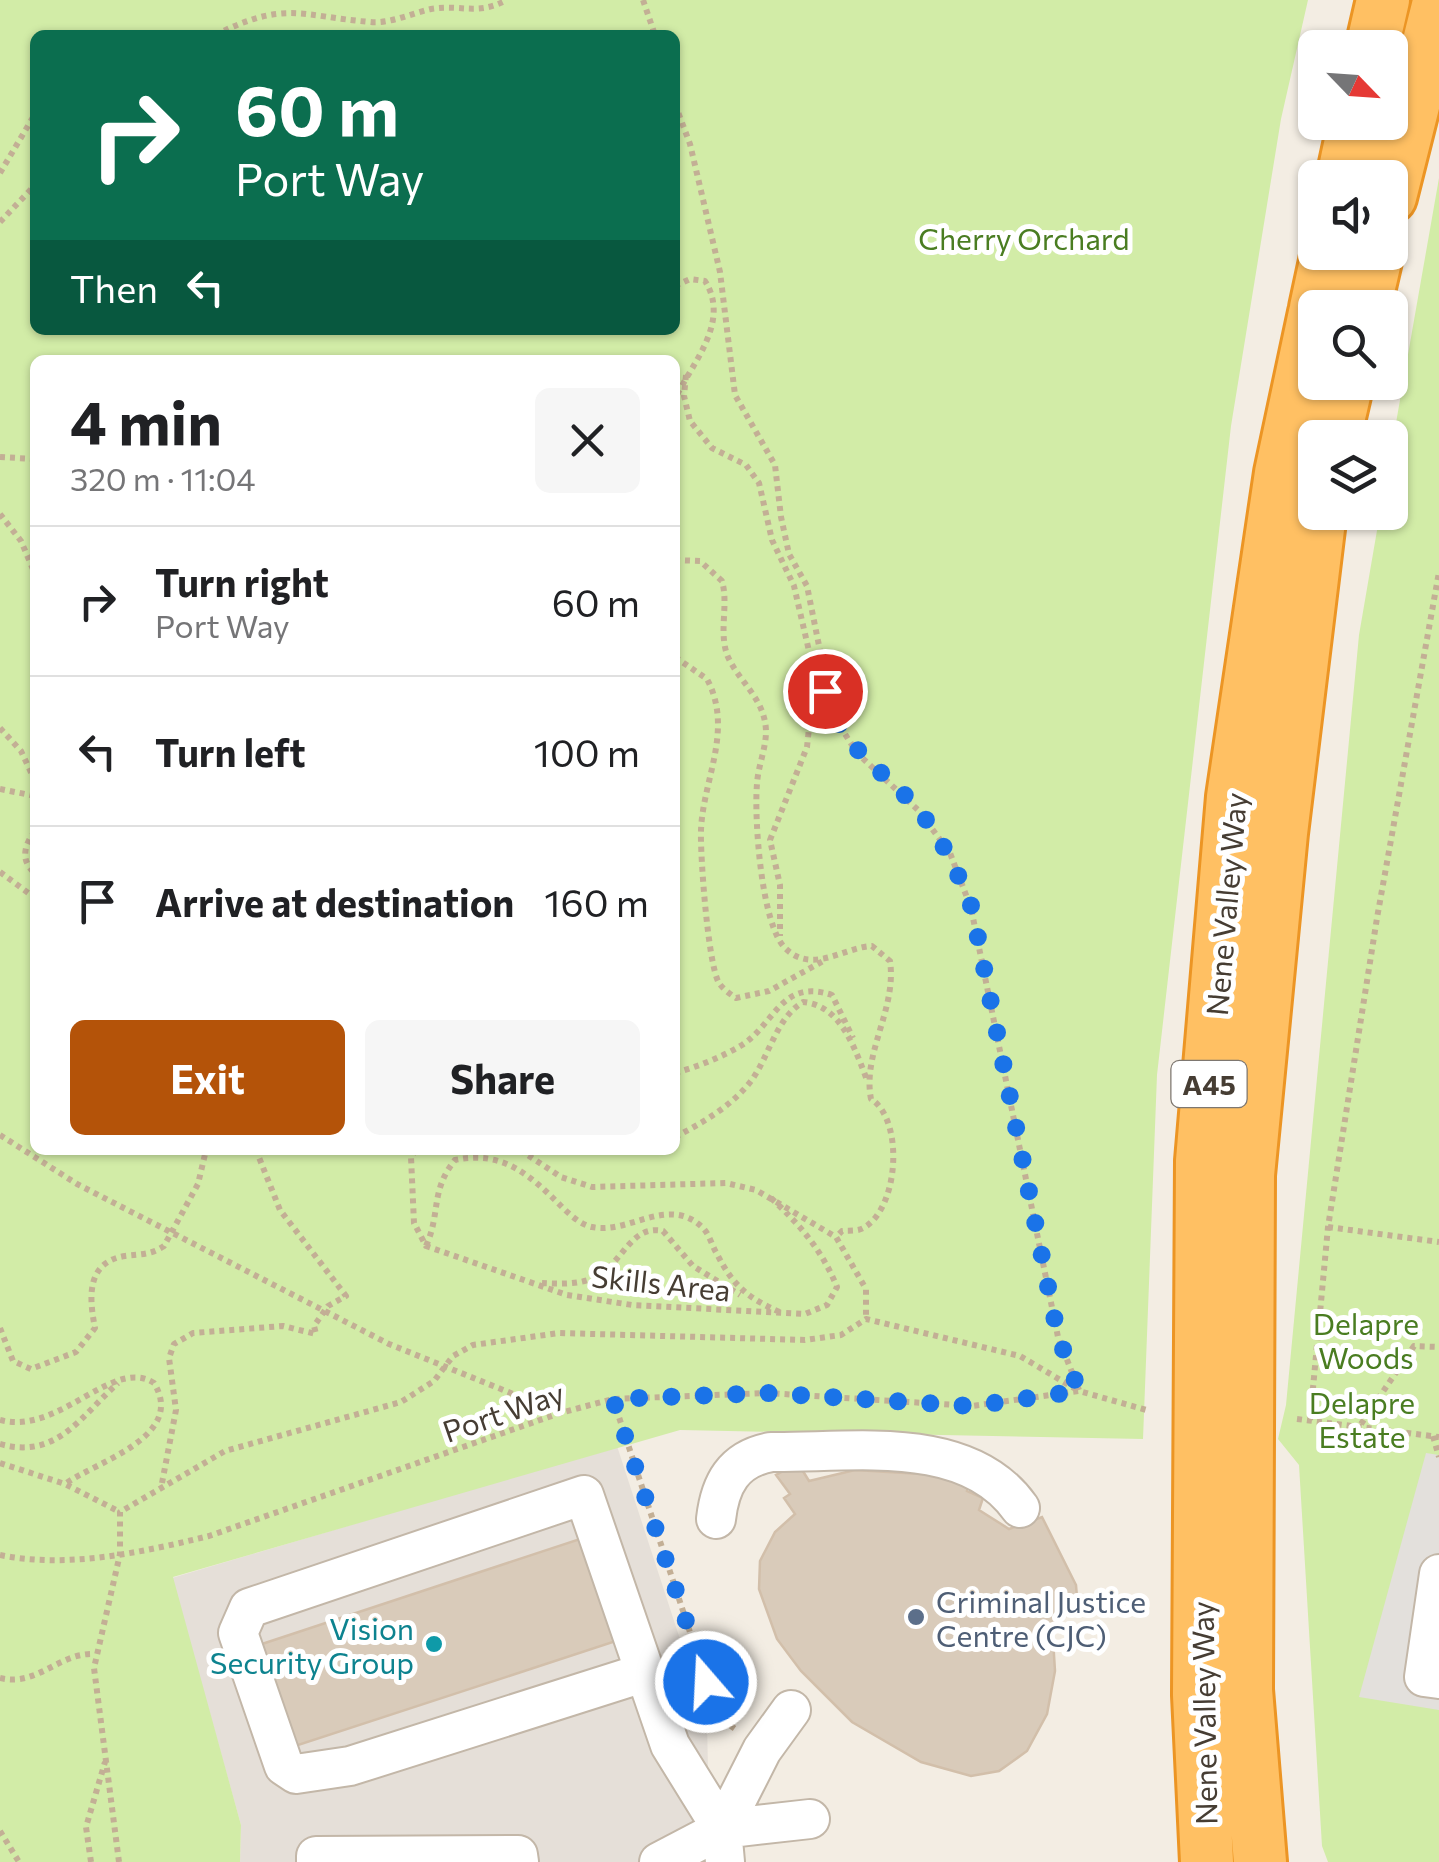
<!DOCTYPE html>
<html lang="en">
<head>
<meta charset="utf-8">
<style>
  :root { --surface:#fff; --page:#f6f6f6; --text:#202124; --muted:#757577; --line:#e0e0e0; --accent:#b45309 }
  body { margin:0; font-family:Commissioner,sans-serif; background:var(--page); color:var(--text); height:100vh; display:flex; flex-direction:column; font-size:38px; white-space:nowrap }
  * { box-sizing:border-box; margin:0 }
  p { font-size:32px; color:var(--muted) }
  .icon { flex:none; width:55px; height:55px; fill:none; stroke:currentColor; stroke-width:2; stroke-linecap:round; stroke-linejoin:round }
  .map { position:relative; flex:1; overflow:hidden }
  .details { position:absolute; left:30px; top:355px; width:650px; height:800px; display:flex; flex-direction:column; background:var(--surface); border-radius:15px; box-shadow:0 2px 8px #0004 }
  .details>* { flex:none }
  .banner { position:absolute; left:30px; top:30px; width:650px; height:305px; border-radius:15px; box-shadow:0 2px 8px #0004; background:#0b6e4f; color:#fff; overflow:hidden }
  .needle { width:65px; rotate:115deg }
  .tools { position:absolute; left:1298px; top:30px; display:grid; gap:20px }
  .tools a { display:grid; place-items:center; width:110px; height:110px; border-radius:15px; background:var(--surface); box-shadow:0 2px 8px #0004; font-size:50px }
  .pin { position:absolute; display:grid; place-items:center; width:85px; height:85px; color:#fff; margin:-42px; border:5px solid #fff; border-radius:50%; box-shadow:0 2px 10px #0007 }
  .me { position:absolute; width:110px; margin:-55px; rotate:341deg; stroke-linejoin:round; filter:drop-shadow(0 0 8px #0008) }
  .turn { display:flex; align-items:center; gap:35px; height:210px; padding:0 40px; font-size:45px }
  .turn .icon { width:130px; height:130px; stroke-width:2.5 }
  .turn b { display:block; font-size:70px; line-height:85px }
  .then { display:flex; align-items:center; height:95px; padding:0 40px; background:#0003; gap:20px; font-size:38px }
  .round { display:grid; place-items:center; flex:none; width:105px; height:105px; border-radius:15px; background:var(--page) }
  .headline { display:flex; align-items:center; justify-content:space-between; height:170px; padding:0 40px }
  h1 { font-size:60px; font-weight:700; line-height:75px }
  .button { display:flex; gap:20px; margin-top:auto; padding:20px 40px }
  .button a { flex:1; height:115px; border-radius:15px; background:var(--accent); color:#fff; font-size:40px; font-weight:700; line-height:115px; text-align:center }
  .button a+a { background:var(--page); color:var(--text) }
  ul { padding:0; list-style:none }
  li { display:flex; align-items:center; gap:30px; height:150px; padding:0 40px; border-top:2px solid var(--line) }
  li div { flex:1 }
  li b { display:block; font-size:38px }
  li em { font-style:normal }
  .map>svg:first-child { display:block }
</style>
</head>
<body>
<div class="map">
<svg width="1439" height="1862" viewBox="0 0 1439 1862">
  <rect width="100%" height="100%" fill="#f3ede3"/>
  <path fill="#e5dfd8" d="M617 1446 707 1722 710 1862H240L241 1825 172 1578Z"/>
  <path fill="#d2eca7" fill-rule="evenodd" d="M0 0H1308L1281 119 1231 426 1157 1075 1143 1439 680 1430 173 1577 241 1825 240 1862H0ZM35 35H675V330H35ZM35 360H675V1150H35Z
    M1439 178V1862H1328L1322 1846 1299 1465 1278 1439 1286 1405 1359 635 1380 513 1390 512V457Z"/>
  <path fill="#e3e0dc" d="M1426 1453 1439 1455V1710L1359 1697Z"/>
  <path fill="#d9cbba" stroke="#d2bfaa" stroke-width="2.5" d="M798 1463 809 1481 855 1470 938 1475 968 1485 967 1491 983 1498 979 1510 1009 1529 1042 1517 1076 1585 1078 1610 1052 1623 1055 1671 1047 1714 1027 1751 999 1771 971 1776 921 1762 852 1722 801 1671 777 1639 759 1589 760 1561 775 1532 795 1514 784 1498 790 1494 776 1475Z
    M583 1538 616 1641 286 1749 253 1647Z"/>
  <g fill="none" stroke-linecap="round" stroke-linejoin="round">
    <g stroke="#c3b7a8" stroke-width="42">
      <path id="minor" d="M716 1519C720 1484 733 1459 771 1452 852 1453 967 1433 1020 1508
        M1439 1574 1424 1677 1439 1679
        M643 1673 350 1766 296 1774 284 1766 238 1633 249 1608 584 1495 670 1745 722 1829 725 1862
        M722 1829 762 1750 791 1710
        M316 1862V1856L518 1855 519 1862
        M659 1862 722 1829 810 1819"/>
    </g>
    <g stroke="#ec9524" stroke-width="58">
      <path id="highway" d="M1372 48 1383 0
        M1343 178 1355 122
        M1390 197 1439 2
        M1316 308 1328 252
        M1364 308 1377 252
        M1334 438 1347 382
        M1207 1862 1199 1695 1202 1161 1233 797 1281 473 1315 313
        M1260 1862 1246 1690 1248 1175 1281 833 1320 512"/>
    </g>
    <path stroke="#c3af95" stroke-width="6" stroke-dasharray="5 5" stroke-linecap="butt" d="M643 0 655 35
      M215 35C286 0 299 16 370 22 390 24 412 13 431 9 462 4 476 16 507 0
      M675 104 690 144 720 272 735 395 775 465 781 517 789 554 807 586 833 715 857 753 918 810 950 853 971 908 1058 1337 1079 1390
      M0 173 35 114
      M0 222 35 185
      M675 286 690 279 705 281C731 322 692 363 675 399
      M686 375 684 396 690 421 712 448 746 465 759 483 772 540 794 586 809 651 814 681 807 747 770 840 780 885V936
      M0 457 35 459
      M0 514 21 541 35 574
      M675 560 700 561 722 581C729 605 718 633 728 657 740 683 765 699 766 731 766 749 758 766 757 784 754 817 761 924 785 948 812 975 844 947 872 946L890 961C897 1009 862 1053 871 1099 904 1120 899 1206 865 1227 858 1232 849 1230 842 1231L836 1237
      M675 657 707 679C734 730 703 779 701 830 700 854 708 965 719 983 723 989 730 994 736 998L769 991 825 960
      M0 728 21 751 35 781
      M0 789 35 796
      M35 831C24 845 20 861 35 873
      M0 872 35 898
      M675 1073C697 1067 722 1057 742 1045 775 1024 781 978 832 995L853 1038
      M0 1135 77 1184 389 1344 558 1412
      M675 1137C702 1123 732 1106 751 1081 769 1057 776 1018 803 1002 841 1005 855 1049 867 1080
      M416 1150 411 1157 414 1223 426 1246 567 1295 632 1305 805 1314 827 1305 837 1287C822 1250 800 1225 771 1198
      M520 1150 561 1177 592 1187 726 1183 756 1190 836 1237 866 1289V1319
      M601 1150H637
      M1328 1227 1439 1242
      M426 1246C441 1213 430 1191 455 1160 502 1150 529 1174 561 1206 569 1214 581 1225 592 1227 628 1235 668 1195 702 1227 709 1233 712 1246 717 1254 733 1286 749 1299 782 1313
      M542 1283C560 1284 583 1285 599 1275 623 1261 632 1224 663 1231L693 1266 740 1295
      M0 1328 13 1361 31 1369 76 1352 95 1328C89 1298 86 1262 125 1256 140 1254 151 1255 164 1246L198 1184 206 1150
      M613 1399 718 1717 738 1731
      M1297 1419 1439 1437
      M0 1420C59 1436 113 1356 154 1383 187 1437 95 1462 65 1484
      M1310 1420 1328 1227 1377 918 1439 572
      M1361 1424 1414 1346 1439 1347
      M1433 1436 1439 1457
      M0 1444C57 1460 81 1416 118 1383
      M0 1463 65 1484 120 1512
      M162 1483 176 1410 169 1358 174 1344 193 1333 283 1326 316 1334 314 1326 328 1306 346 1296 280 1210 256 1150
      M0 1555C68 1569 143 1552 209 1536L560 1413 613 1399 767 1393 972 1406 1079 1391 1150 1411
      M0 1678C38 1687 59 1652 95 1654
      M0 1831 19 1862
      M91 1862 86 1827 105 1762
      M119 1862 94 1668 120 1554V1512L225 1451 401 1402 434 1381 453 1356 473 1345 559 1333 805 1340 841 1335 866 1319 1020 1356 1079 1391"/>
    <use href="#minor" stroke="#fff" stroke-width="38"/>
    <use href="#highway" stroke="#ffc063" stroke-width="52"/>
  </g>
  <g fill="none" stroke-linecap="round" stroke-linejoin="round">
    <path stroke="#1a73e8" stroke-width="18" stroke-dasharray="0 32.4" d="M706 1682 613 1399 767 1393 972 1406 1079 1391 1058 1336 972 908C958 873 944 842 920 812 880 764 847 757 825 691"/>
  </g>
  <circle fill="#5c6f8a" stroke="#fff" stroke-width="4" cx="916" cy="1617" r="10"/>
  <circle fill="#0f9aa8" stroke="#fff" stroke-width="4" cx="434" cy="1644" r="10"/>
  <g text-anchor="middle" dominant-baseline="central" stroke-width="10" stroke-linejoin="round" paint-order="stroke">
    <rect fill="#fff" stroke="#7e7770" stroke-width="2.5" x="1171.5" y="1061" width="75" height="46" rx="8"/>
    <g font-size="28" font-weight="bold" fill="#463d33">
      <text x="1209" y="1084">A45</text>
    </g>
    <g font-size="30" fill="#4a7d21" stroke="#fff">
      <text x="1024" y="237">Cherry Orchard</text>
      <text x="1366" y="1322">Delapre<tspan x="1366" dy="34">Woods</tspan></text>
      <text x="1362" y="1401">Delapre<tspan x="1362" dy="34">Estate</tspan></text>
    </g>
    <g font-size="30" fill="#463d33" stroke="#fff">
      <text transform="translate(1225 904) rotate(-85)">Nene Valley Way</text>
      <text transform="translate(661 1282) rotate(6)">Skills Area</text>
      <text transform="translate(503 1411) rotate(-19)">Port Way</text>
      <text transform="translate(1203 1713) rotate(-91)">Nene Valley Way</text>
    </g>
    <g font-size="30" fill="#4e5e75" stroke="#fff" text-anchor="start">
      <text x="936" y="1600">Criminal Justice<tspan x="936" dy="34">Centre (CJC)</tspan></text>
    </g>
    <g font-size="30" fill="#0d838f" stroke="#fff" text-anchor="end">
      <text x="414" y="1627">Vision<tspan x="414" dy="34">Security Group</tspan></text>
    </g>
  </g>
</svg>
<div class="tools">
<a><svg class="needle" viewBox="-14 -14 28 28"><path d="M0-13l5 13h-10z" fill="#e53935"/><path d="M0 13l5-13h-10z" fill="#757577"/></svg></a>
<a><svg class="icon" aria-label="sound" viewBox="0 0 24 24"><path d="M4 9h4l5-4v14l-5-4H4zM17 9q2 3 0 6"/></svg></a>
<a><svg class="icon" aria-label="search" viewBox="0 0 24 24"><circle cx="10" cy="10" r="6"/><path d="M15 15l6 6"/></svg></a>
<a><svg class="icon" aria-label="layers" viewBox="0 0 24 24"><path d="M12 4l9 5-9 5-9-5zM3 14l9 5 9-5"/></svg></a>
</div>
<div class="pin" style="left:825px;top:691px;background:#d93025"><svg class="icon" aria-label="arrive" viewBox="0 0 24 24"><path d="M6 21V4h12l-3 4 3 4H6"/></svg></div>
<svg class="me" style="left:706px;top:1682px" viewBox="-20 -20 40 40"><circle r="17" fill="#1a73e8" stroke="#fff" stroke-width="3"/><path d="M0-11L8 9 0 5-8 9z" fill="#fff"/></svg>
<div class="banner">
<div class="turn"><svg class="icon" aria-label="right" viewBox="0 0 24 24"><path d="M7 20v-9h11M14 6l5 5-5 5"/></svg><div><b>60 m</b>Port Way</div></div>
<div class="then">Then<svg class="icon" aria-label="left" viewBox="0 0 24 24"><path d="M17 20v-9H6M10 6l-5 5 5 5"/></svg></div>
</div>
<section class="details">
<div class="headline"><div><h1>4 min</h1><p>320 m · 11:04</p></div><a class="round"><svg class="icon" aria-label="close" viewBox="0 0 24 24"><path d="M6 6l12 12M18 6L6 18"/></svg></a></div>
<ul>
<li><svg class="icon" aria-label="right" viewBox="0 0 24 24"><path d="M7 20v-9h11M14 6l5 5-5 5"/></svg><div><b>Turn right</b><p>Port Way</p></div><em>60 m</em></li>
<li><svg class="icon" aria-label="left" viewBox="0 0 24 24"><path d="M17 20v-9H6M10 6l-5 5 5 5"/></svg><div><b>Turn left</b></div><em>100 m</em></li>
<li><svg class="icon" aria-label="arrive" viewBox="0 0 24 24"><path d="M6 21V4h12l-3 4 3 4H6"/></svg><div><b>Arrive at destination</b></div><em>160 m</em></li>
</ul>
<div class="button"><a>Exit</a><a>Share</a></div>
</section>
</div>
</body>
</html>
